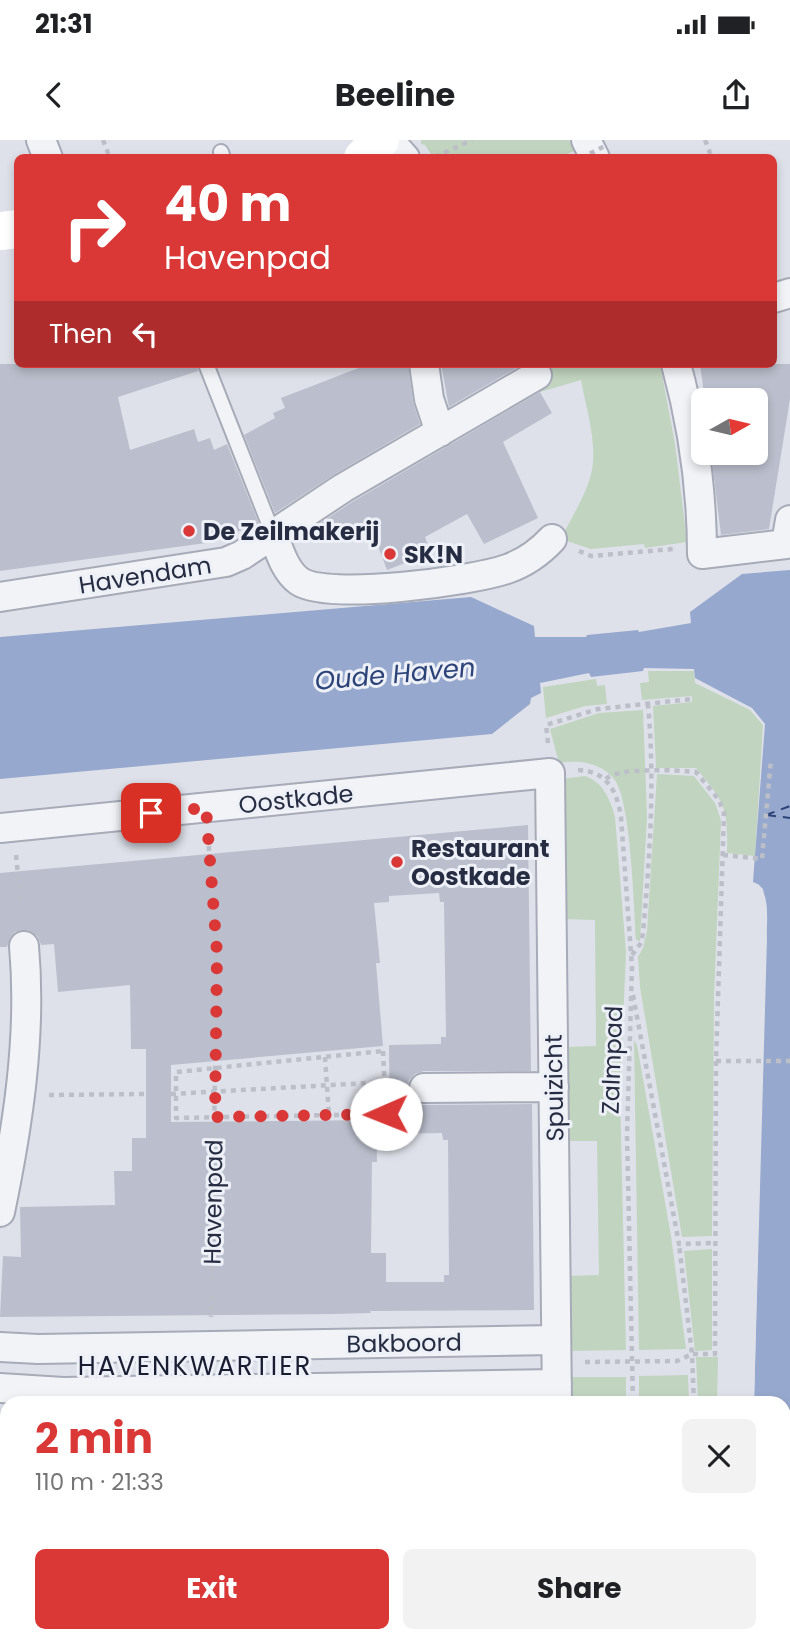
<!DOCTYPE html>
<html lang="en">
<head>
<meta charset="utf-8">
<style>
  :root { --surface:#fff; --page:#f2f2f2; --text:#202124; --muted:#757577; --accent:#da3737 }
  body { margin:0; font-family:Poppins,sans-serif; background:var(--page); color:var(--text); height:100vh; display:flex; flex-direction:column; font-size:26px; white-space:nowrap }
  * { box-sizing:border-box; margin:0 }
  p { font-size:23px; color:var(--muted) }
  .icon { flex:none; width:38px; height:38px; fill:none; stroke:currentColor; stroke-width:2; stroke-linecap:round; stroke-linejoin:round }
  .map { position:relative; flex:1; overflow:hidden }
  .details { position:absolute; left:0px; top:1256px; width:791px; height:247px; display:flex; flex-direction:column; background:var(--surface); border-radius:21px 21px 0 0; box-shadow:0 4px 10px #0003 }
  .details>* { flex:none }
  .hud { position:absolute; left:14px; top:14px; width:763px; height:214px; border-radius:10px; box-shadow:0 4px 10px #0003; background:#da3737; color:#fff; overflow:hidden }
  .needle { width:46px; rotate:82deg }
  .tools { position:absolute; left:691px; top:248px; display:grid; gap:14px }
  .tools a { display:grid; place-items:center; width:77px; height:77px; border-radius:10px; background:var(--surface); box-shadow:0 4px 10px #0003; font-size:35px }
  .pin { position:absolute; display:grid; place-items:center; width:60px; height:60px; color:#fff; margin:-30px; border-radius:14px; box-shadow:0 4px 10px #0006 }
  .me { position:absolute; width:77px; margin:-38px; rotate:269deg; stroke-linejoin:round; filter:drop-shadow(0 0 5px #0008) }
  .turn { display:flex; align-items:center; gap:24px; height:147px; padding:0 35px; font-size:32px }
  .turn .icon { width:91px; height:91px; stroke-width:2.5 }
  .turn b { display:block; font-size:49px; line-height:60px }
  .then { display:flex; align-items:center; height:66px; padding:0 35px; background:#0003; gap:14px; font-size:26px }
  .round { display:grid; place-items:center; flex:none; width:74px; height:74px; border-radius:10px; background:var(--page) }
  .overview { display:flex; align-items:center; justify-content:space-between; height:119px; padding:0 35px }
  h1 { font-size:42px; font-weight:700; line-height:52px; color:var(--accent) }
  .button { display:flex; gap:14px; margin-top:auto; padding:14px 35px }
  .button a { flex:1; height:80px; border-radius:10px; background:var(--accent); color:#fff; font-size:28px; font-weight:700; line-height:80px; text-align:center }
  .button a+a { background:var(--page); color:var(--text) }
  .status { display:flex; justify-content:space-between; align-items:center; height:49px; padding:0 35px; background:var(--surface); direction:ltr }
  .status svg { height:19px; fill:currentColor }
  header { display:flex; justify-content:space-between; align-items:center; height:91px; padding:0 35px; background:var(--surface); font-size:32px; font-weight:700 }
  .map>svg:first-child { display:block }
</style>
</head>
<body>
<div class="status"><b>21:31</b><svg viewBox="0 0 49 12"><path d="M0 12V9h3v3zM5 12V6h3v6zM10 12V3h3v9zM15 12V0h3v12zM26 1h20v11H26zM47 4h2v5h-2z"/></svg></div>
<header><svg class="icon" aria-label="back" viewBox="0 0 24 24"><path d="M15 5l-7 7 7 7"/></svg>Beeline<svg class="icon" aria-label="share" viewBox="0 0 24 24"><path d="M12 15V3M7 8l5-5 5 5M5 13v7h14v-7"/></svg></header>
<div class="map">
<svg width="790" height="1503" viewBox="0 0 790 1503">
  <rect width="100%" height="100%" fill="#dee1e9"/>
  <path fill="#c1d4bf" d="M421 0H569L574 11 561 17H433L425 5 421 4Z
    M530 224H660L675 304 687 402 645 408 644 404 591 409 561 399C572 375 591 349 593 322 595 295 586 267 581 240L540 252 538 238Z
    M648 531H694L695 543 750 570 763 585 755 716 727 713C728 667 725 663 696 628H656L653 566 692 562V556L642 560 640 543 649 542Z
    M596 539 597 546 605 545 607 564 585 566 546 578 543 547Z
    M643 570 647 677 640 801 636 800C634 769 631 659 614 639 600 622 579 620 559 623L550 589 599 573Z
    M657 634 694 636 715 663 721 680 714 856 712 1096 682 1097 640 847 638 817 643 808 647 791Z
    M585 636C603 642 610 659 615 677L626 812 620 953 626 1210 568 1211V1136L599 1135 597 1001H567L565 907 596 906 595 780 564 779 561 639Z
    M634 900 637 905 671 1096 686 1209 639 1210Z
    M712 1109V1210L695 1211 684 1111Z
    M696 1217H718L717 1263H698Z
    M688 1235 689 1263H639V1236Z
    M569 1237H626V1263H570Z"/>
  <path fill="#96a8cd" d="M790 430V1503H752V1496H784V1264L754 1263 767 798C766 782 772 749 753 742L765 584 752 568 695 538 694 529 644 528 643 531 591 537 589 533 540 543 541 553 531 558 530 564 492 594 0 639V497L471 457 534 486 535 497H586L587 495 638 490 639 492 691 483 690 472 742 434Z"/>
  <path fill="#dee1e9" d="M749 742 758 744 763 749 766 770 754 1264 751 1263 763 770 760 751Z"/>
  <g fill="none" stroke-linecap="round" stroke-linejoin="round">
    <path stroke="#2c4379" stroke-width="2" stroke-dasharray="9 7" stroke-linecap="butt" d="M766 675 790 666
      M767 675 790 678"/>
  </g>
  <path fill="#bbbfcd" fill-rule="evenodd" d="M0 224H197L198 231 118 257 130 310 194 289 198 302 210 298 214 310 227 304 259 384 206 403 0 431Z
    M369 224H408L413 262 420 284 335 334 275 373 244 295 275 278 273 273 285 268 281 258Z
    M441 224H523L449 267Z
    M700 224H790V259L769 389 721 395 711 313H756V261H705Z
    M540 252 552 273 503 302 538 378 484 404 467 374 425 397 431 413 387 430 369 382 325 400 319 384 352 362Z
    M528 685 531 931H424L415 934 409 940 407 947 410 957 415 962 423 965 532 964 534 1170 370 1171 371 1173 335 1174 0 1177 3 1116 21 1117 20 1067 115 1065 114 1031H132V998H146V909H131L130 845 58 852 54 804 41 805 38 797 32 792 22 790 15 792 10 798 7 807H0V733ZM439 753 440 762H444L446 897H441V904L389 905 390 994 442 993 443 1000H448L449 1135H444V1142H386V1113H371L372 1022H377L376 980 171 982V925L383 906 376 823H380L374 763 389 762V756Z"/>
  <g fill="none" stroke-linecap="round" stroke-linejoin="round">
    <g stroke="#a7abb7" stroke-width="18">
      <path id="lane" d="M221 12 223 18
        M206 224 273 394"/>
    </g>
    <g stroke="#a7abb7" stroke-width="32">
      <path id="street" d="M41 0 48 18
        M389 0 405 18
        M586 0 595 18
        M774 158 790 153
        M424 224 429 259 440 292
        M676 224C693 286 702 350 702 414L786 404 790 380
        M273 394C279 410 285 431 299 441 327 461 473 441 507 429 524 423 539 413 552 399
        M0 457 226 422 242 415 343 348 537 235
        M0 688 550 633 557 1264
        M424 948 554 947
        M0 1072C18 985 32 895 24 806
        M0 1207 38 1209 556 1200
        M0 1248 63 1252 557 1244
        M560 1496V1503"/>
    </g>
    <path stroke="#bcbfc8" stroke-width="4.5" stroke-dasharray="5 5" stroke-linecap="butt" d="M103 0 110 18
      M705 0 712 18
      M435 17 472 0
      M774 48H775
      M579 411 591 416 673 409
      M548 603 546 585 598 569 692 559
      M578 630C607 631 617 651 621 677L632 827 627 995 633 1264
      M606 639C617 627 678 630 696 632L719 660 724 673 716 921 715 1214H692L694 1264
      M208 696 217 813 211 1177
      M16 715 22 776
      M723 715 762 719 771 619
      M632 815 641 803 643 793C650 716 655 640 648 564
      M633 855 679 1104 715 1103
      M383 911 386 974 176 978V932Z
      M325 917 329 975
      M716 921H790
      M171 954 385 942
      M49 955 146 954
      M585 1222 677 1221 692 1214 679 1104
      M640 1496V1503
      M696 1496V1503
      M185 1503V1496"/>
    <use href="#lane" stroke="#f1f3f7" stroke-width="14"/>
    <use href="#street" stroke="#f1f3f7" stroke-width="28"/>
    <path stroke="#fff" stroke-width="38" d="M363 18 380 0
      M0 91 18 89"/>
    <path stroke="#bcbfc8" stroke-width="4.5" stroke-dasharray="5 5" stroke-linecap="butt" d="M581 18 605 6"/>
  </g>
  <g fill="none" stroke-linecap="round" stroke-linejoin="round">
    <path stroke="#da3737" stroke-width="12" stroke-dasharray="0 21.6" d="M151 673 206 668 217 813 215 977 386 974"/>
  </g>
  <g fill="#da3737" stroke="#eef0f7" stroke-width="2.5">
    <circle cx="189" cy="391" r="7"/>
    <circle cx="390" cy="414" r="7"/>
    <circle cx="397" cy="722" r="7"/>
  </g>
  <g text-anchor="middle" dominant-baseline="central" stroke-width="6" stroke-linejoin="round" paint-order="stroke">
    <g font-size="24" font-weight="bold" fill="#262c42" stroke="#eef0f7" text-anchor="start">
      <text x="203" y="391">De Zeilmakerij</text>
      <text x="404" y="414">SK!N</text>
      <text x="411" y="708">Restaurant<tspan x="411" dy="28">Oostkade</tspan></text>
    </g>
    <g font-size="24" fill="#262c42" stroke="#eef0f7">
      <text transform="translate(145 435) rotate(-9)">Havendam</text>
      <text transform="translate(296 659) rotate(-6)">Oostkade</text>
      <text transform="translate(612 920) rotate(-88)">Zalmpad</text>
      <text transform="translate(554 948) rotate(-91)">Spuizicht</text>
      <text transform="translate(213 1062) rotate(-89)">Havenpad</text>
      <text transform="translate(404 1203) rotate(-1)">Bakboord</text>
    </g>
    <g font-size="26" font-style="italic" fill="#2c4379" stroke="#eef0f7">
      <text transform="translate(395 534) rotate(-5)">Oude Haven</text>
    </g>
    <g font-size="26" letter-spacing="2" fill="#181d32" stroke="#eef0f7">
      <text x="195" y="1226">HAVENKWARTIER</text>
    </g>
  </g>
</svg>
<div class="tools">
<a><svg class="needle" viewBox="-14 -14 28 28"><path d="M0-13l5 13h-10z" fill="#e53935"/><path d="M0 13l5-13h-10z" fill="#757577"/></svg></a>
</div>
<div class="pin" style="left:151px;top:673px;background:#d93025"><svg class="icon" aria-label="arrive" viewBox="0 0 24 24"><path d="M6 21V4h12l-3 4 3 4H6"/></svg></div>
<svg class="me" style="left:386px;top:974px" viewBox="-20 -20 40 40"><circle r="19" fill="#fff"/><path d="M0-13L10 11 0 6-10 11z" fill="#da3737"/></svg>
<div class="hud">
<div class="turn"><svg class="icon" aria-label="right" viewBox="0 0 24 24"><path d="M7 20v-9h11M14 6l5 5-5 5"/></svg><div><b>40 m</b>Havenpad</div></div>
<div class="then">Then<svg class="icon" aria-label="left" viewBox="0 0 24 24"><path d="M17 20v-9H6M10 6l-5 5 5 5"/></svg></div>
</div>
<section class="details">
<div class="overview"><div><h1>2 min</h1><p>110 m · 21:33</p></div><a class="round"><svg class="icon" aria-label="close" viewBox="0 0 24 24"><path d="M6 6l12 12M18 6L6 18"/></svg></a></div>
<div class="button"><a>Exit</a><a>Share</a></div>
</section>
</div>
</body>
</html>
